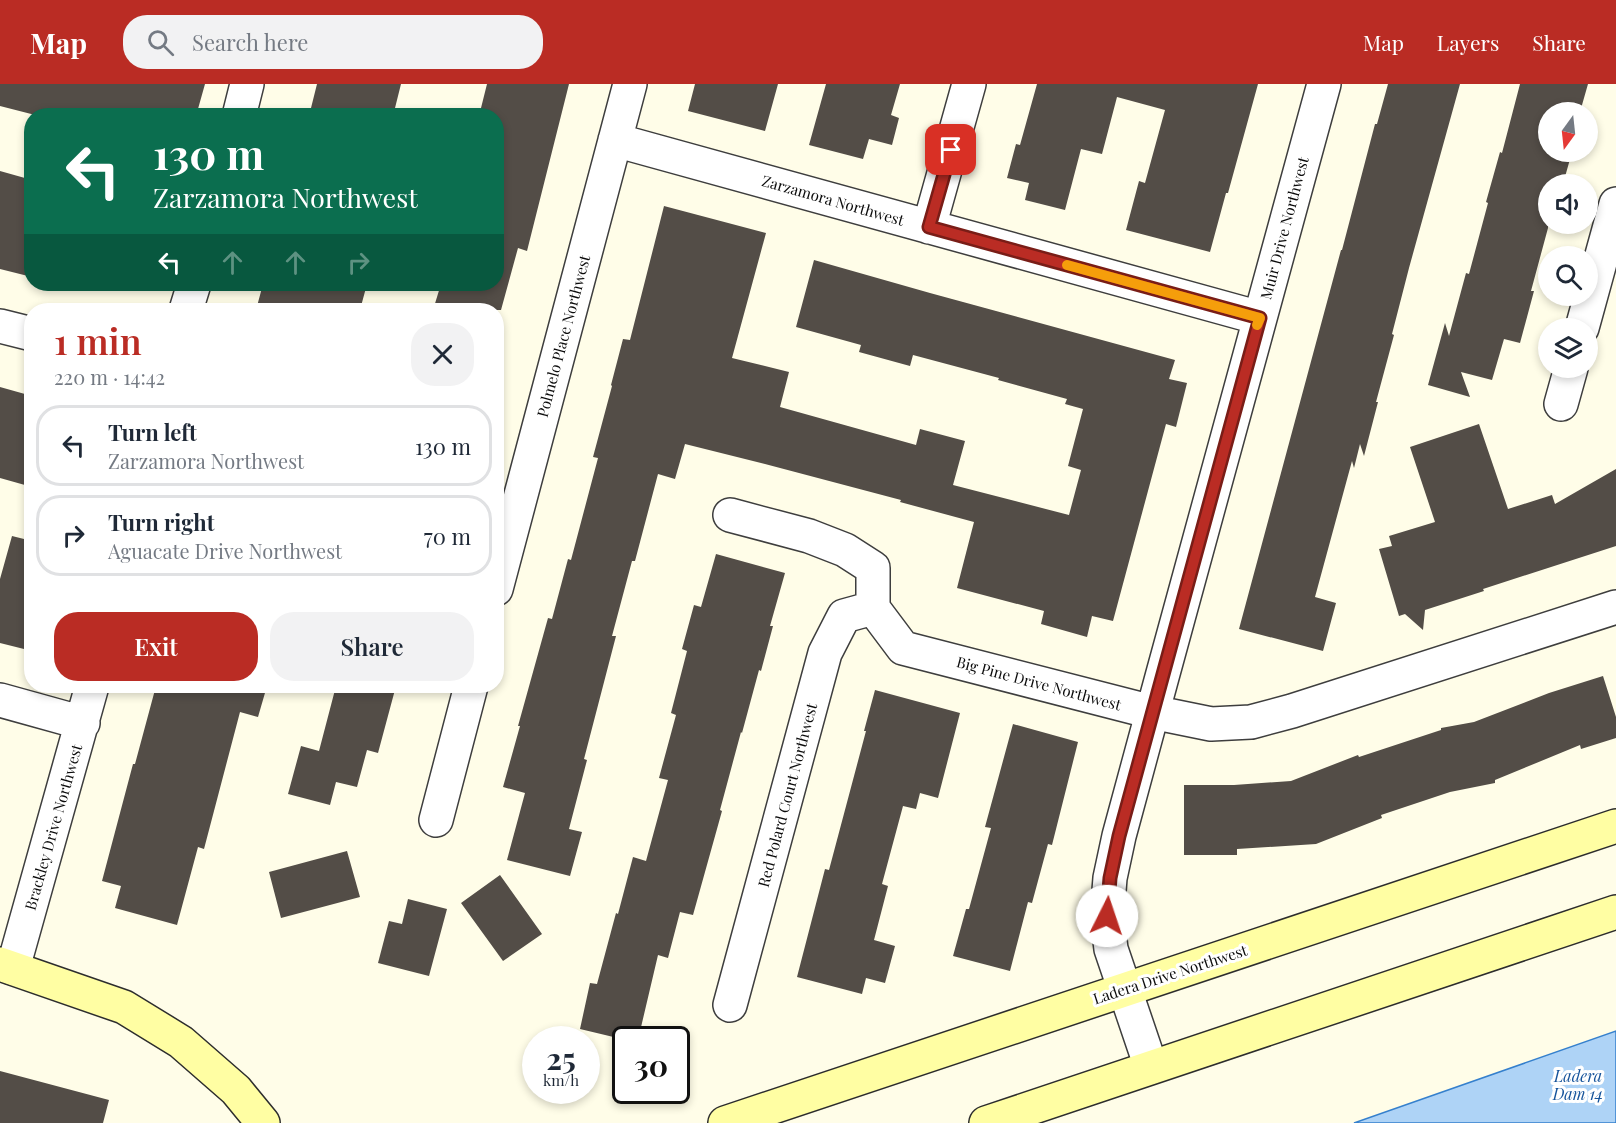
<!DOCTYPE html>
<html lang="en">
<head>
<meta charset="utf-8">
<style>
  :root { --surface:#fff; --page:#f2f2f3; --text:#1f2937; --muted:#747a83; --line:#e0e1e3; --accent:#ba2c24 }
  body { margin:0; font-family:"Playfair Display",serif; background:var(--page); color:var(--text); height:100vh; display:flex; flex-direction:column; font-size:22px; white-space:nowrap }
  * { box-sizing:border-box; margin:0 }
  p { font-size:20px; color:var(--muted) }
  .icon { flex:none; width:33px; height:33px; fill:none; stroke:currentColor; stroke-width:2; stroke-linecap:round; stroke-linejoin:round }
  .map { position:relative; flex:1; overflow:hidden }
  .sheet { position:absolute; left:24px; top:219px; width:480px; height:390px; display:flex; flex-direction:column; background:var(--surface); border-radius:24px; box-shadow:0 3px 9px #0003 }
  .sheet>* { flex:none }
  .banner { position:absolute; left:24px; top:24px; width:480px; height:183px; border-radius:24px; box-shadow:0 3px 9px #0003; background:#0b6e4f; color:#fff; overflow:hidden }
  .needle { width:39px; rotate:195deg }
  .tools { position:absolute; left:1538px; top:18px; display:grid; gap:12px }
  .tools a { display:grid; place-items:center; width:60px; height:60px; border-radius:50%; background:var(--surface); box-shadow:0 3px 9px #0003; font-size:30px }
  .speed { position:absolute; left:522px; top:942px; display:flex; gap:12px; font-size:30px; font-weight:700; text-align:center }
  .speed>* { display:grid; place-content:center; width:78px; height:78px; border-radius:50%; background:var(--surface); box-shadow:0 3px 9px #0003; line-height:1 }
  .speed small { font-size:15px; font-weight:400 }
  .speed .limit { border:3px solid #111; border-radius:9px; background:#fff; color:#111 }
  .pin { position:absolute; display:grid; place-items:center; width:51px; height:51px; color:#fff; margin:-26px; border-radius:12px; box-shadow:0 3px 9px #0006 }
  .me { position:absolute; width:66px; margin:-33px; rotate:4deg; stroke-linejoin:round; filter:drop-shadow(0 0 4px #0008) }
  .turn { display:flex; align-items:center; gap:21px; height:126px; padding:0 30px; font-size:27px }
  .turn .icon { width:78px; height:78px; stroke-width:2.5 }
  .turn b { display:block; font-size:42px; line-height:51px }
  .lanes { display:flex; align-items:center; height:57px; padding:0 30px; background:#0003; justify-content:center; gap:30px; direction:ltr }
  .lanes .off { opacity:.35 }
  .round { display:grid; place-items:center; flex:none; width:63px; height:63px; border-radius:24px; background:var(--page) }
  .headline { display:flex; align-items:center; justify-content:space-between; height:102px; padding:0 30px }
  h1 { font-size:36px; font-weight:600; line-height:45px; color:var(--accent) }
  .cta { display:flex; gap:12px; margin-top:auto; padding:12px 30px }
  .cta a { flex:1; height:69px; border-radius:24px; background:var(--accent); color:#fff; font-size:24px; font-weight:600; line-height:69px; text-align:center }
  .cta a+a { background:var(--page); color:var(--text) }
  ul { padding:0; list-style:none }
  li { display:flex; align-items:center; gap:18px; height:81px; margin:0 12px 9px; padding:0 18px; border:3px solid var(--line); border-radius:24px }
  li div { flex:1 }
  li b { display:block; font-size:22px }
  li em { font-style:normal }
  header { display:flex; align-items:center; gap:36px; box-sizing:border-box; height:84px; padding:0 30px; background:var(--accent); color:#fff }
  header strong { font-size:28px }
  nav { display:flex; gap:33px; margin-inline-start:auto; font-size:21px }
  .search { width:420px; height:54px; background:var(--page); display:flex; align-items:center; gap:15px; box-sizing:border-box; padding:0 21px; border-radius:24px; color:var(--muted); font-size:22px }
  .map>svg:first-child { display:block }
</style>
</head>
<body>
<header>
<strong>Map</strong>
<div class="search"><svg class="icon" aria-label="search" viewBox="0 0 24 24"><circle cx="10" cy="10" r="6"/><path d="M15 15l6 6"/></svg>Search here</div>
<nav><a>Map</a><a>Layers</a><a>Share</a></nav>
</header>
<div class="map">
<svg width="1616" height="1039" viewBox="0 0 1616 1039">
  <rect width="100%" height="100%" fill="#fffde8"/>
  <path fill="#aed3f6" stroke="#3580cd" stroke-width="1.5" d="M1616 947V1039H1354Z"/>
  <path fill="#534d47" d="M0 0H205L196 32H39L0 22Z
    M317 0H401L393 32H309Z
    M487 0H569L527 167 518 164 501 226H433L441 200H496V32H479Z
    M695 0H778L765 47 688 27Z
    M826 0H900L891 31 899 34 892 61 869 55 863 75 809 61Z
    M1037 0H1258L1228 109H1226L1210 168 1126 146 1139 97 1145 99 1165 26 1117 13 1102 70 1081 65 1065 126 1025 116 1029 99 1007 94 1016 60 1020 61Z
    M1388 0H1460L1409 184 1392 250 1394 251 1376 318H1378L1364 372 1360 360 1354 384 1352 377 1315 513 1336 519 1323 567 1239 545 1341 166H1342L1375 40H1377Z
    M1520 0H1588L1580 28H1583H1548V68H1572L1563 100H1548V144L1531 207H1534L1520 259 1504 255 1492 296 1461 288 1470 313 1428 301 1445 239 1449 252 1466 189 1469 190 1488 119 1486 118 1500 68 1502 69Z
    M0 87 32 96V193L0 185Z
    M664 122 766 149 732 274 789 288 780 323 916 361 920 345 965 357 953 401 1069 431 1081 386 1068 382 1083 325 1065 320 1067 315 998 296 999 294 913 271 910 282 859 268 861 261 796 243 814 176 930 209 1175 276 1169 295 1187 299 1176 343 1166 340 1113 537 1092 532 1087 553 1041 540 1044 527 957 504 974 438 900 418 901 416 765 380 685 360 675 395 658 390 635 477H632L612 552H616L584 675 587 676 569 745 582 748 570 792 507 776 525 709 503 703 520 642H518L548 534 552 535 568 475 571 476 598 374 593 373 612 302 611 301 623 255 630 256Z
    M263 200H367L360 226H256Z
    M0 303 32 312V403L0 394Z
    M1479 340 1508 425 1552 411 1555 420 1616 385V462L1483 505 1484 507 1425 526 1423 546 1405 530 1399 532 1379 465 1392 462 1389 452 1435 438 1410 363Z
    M12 452 32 457V567L0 559V495Z
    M716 470 785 489 770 542H773L761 587 759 586 742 649 741 648 720 726 722 727 693 831 680 828 668 874 658 871 638 956H626L580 945 590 899 597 900 616 829 618 830 633 773 646 777 668 696 659 694 676 631 671 629 687 567 682 565 694 521 701 523Z
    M1603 592 1616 633V654L1581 665 1580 661 1495 696V699L1450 708 1381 731 1382 734 1316 760 1237 765V771H1184V701H1234L1291 697 1358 671 1359 673 1441 646V644L1474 638 1549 609Z
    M156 602H267L258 633 240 628 204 765 198 763 177 841 115 824 121 802 102 797 133 680H135Z
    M336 602H396L378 669 367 666 357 703 336 698 330 721 288 710 301 662 319 667Z
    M875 606 960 629 938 714 920 709 916 725 903 722 882 800 888 802 874 856 895 862 885 899 866 894 862 910 797 893 825 785 829 786 866 647H864Z
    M1013 640 1078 658 1052 761 1048 760 1032 819 1028 818 1010 887 953 872 966 825H969L991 744 985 743Z
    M347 767 360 813 281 834 269 788Z
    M500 791 542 850 503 877 461 819Z
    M408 815 447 825 429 892 378 879 389 837 402 840Z
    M0 987 109 1016 103 1039H0Z"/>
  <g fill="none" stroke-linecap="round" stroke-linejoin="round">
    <g stroke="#3e3e3e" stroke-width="36">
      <path id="minor" d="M239 32 247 0
        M615 56 1260 234
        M929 143 969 0
        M186 226 194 200
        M0 242 32 250
        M1582 244 1616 120
        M1561 320 1571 284
        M730 431 809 452 845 466 873 484V524L903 564 1152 628 1211 640 1251 638 1292 627 1616 523
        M496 505 630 0
        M0 616 83 639
        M436 736 471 602
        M13 884 92 602
        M730 921 825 569 844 532 873 524
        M1151 983 1111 865 1107 832 1110 794 1119 752 1162 593 1324 0"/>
    </g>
    <g stroke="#2d2d2d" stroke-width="36">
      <path id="secondary" d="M0 880 124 923 181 958 236 1006 263 1039
        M725 1039 1616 742
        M986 1039C1195 967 1406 900 1616 828"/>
    </g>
    <use href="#minor" stroke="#fff" stroke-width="33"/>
    <use href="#secondary" stroke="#fffea3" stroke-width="33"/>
  </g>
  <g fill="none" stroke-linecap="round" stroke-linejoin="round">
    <g stroke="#791d17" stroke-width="15">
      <path id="route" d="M951 66 929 143 1260 234 1119 752 1110 794 1107 832"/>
    </g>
    <use href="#route" stroke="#ba2c24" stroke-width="10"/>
    <path stroke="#f59e0b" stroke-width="10" d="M1067 181 1260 234 1257 241"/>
  </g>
  <g text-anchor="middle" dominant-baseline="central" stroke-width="6" stroke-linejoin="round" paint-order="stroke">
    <g font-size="15" fill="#0b0b0b" stroke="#fff">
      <text transform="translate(833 116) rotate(16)">Zarzamora Northwest</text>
      <text transform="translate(1284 144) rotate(-75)">Muir Drive Northwest</text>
      <text transform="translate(563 252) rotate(-75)">Polmelo Place Northwest</text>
      <text transform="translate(1039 599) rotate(15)">Big Pine Drive Northwest</text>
      <text transform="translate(787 711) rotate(-75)">Red Polard Court Northwest</text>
      <text transform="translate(53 743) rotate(-74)">Brackley Drive Northwest</text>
      <text transform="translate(1170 890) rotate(-18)">Ladera Drive Northwest</text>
    </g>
    <g font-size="16" font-style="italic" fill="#15539b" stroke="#fff">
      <text x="1578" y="991">Ladera<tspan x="1578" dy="18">Dam 14</tspan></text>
    </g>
  </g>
</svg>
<div class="tools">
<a><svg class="needle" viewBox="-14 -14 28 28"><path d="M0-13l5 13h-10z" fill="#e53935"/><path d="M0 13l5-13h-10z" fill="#747a83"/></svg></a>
<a><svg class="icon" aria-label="sound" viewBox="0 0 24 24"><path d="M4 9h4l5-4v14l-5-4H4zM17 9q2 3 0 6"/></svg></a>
<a><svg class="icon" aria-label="search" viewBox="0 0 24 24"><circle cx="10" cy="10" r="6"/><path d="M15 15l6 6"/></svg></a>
<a><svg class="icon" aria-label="layers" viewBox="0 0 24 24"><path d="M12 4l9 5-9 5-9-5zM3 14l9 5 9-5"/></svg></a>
</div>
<div class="speed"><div>25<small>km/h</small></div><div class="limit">30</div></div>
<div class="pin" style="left:951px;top:66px;background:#d93025"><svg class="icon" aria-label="arrive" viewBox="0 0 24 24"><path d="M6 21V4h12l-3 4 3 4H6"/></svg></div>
<svg class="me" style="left:1107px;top:832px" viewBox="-20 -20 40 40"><circle r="19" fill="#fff"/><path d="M0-13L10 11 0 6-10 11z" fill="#ba2c24"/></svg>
<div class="banner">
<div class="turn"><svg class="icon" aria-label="left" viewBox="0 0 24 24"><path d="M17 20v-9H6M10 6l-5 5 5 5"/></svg><div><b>130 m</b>Zarzamora Northwest</div></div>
<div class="lanes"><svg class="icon" aria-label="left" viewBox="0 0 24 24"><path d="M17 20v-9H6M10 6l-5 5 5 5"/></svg><svg class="icon off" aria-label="ahead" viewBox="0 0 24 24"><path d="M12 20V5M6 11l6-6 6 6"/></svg><svg class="icon off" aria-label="ahead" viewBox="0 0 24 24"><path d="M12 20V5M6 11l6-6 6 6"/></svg><svg class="icon off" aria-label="right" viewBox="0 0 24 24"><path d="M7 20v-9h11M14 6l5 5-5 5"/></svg></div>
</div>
<section class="sheet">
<div class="headline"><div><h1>1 min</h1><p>220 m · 14:42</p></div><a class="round"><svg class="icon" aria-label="close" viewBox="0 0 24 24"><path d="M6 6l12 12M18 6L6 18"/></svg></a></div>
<ul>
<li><svg class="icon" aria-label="left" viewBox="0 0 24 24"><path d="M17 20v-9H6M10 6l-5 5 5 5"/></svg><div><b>Turn left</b><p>Zarzamora Northwest</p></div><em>130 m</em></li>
<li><svg class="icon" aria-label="right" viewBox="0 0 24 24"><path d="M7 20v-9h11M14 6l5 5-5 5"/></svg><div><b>Turn right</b><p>Aguacate Drive Northwest</p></div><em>70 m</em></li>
</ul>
<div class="cta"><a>Exit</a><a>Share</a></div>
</section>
</div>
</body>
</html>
